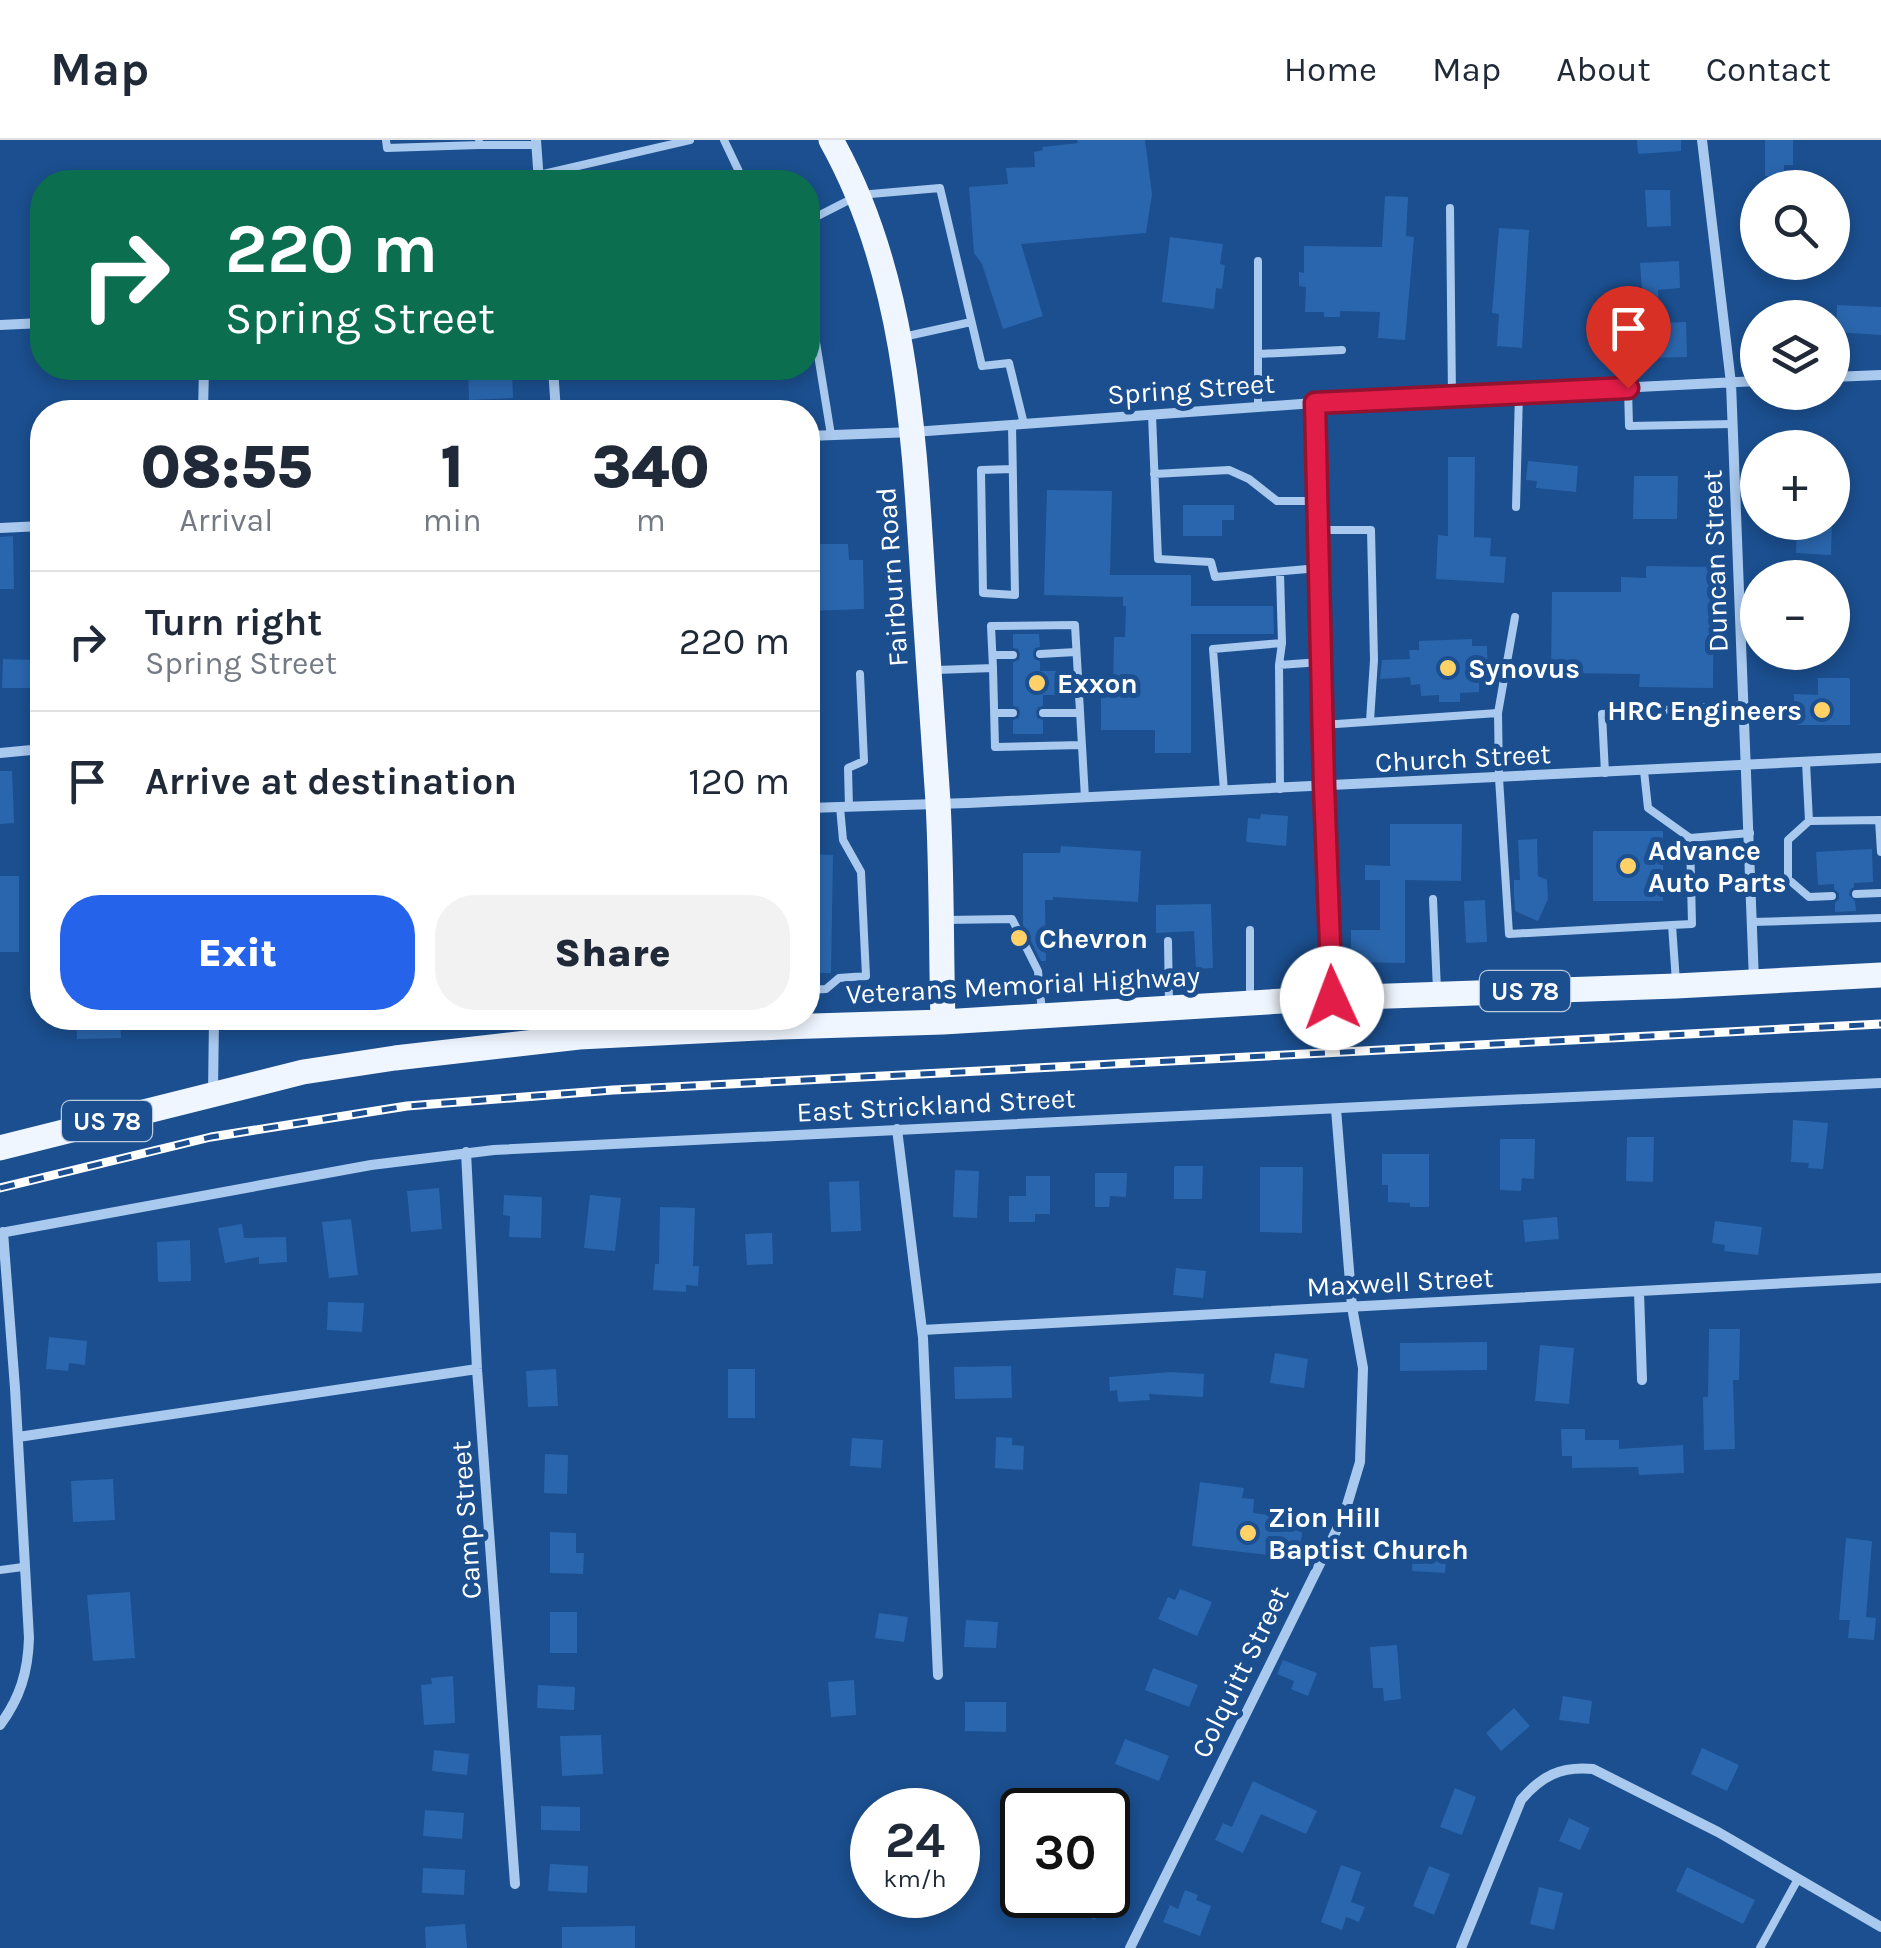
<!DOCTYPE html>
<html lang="en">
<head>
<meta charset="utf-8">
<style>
  :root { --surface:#fff; --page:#f2f2f3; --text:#1f2937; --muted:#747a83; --line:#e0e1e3; --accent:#2563eb }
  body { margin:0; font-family:Karla,sans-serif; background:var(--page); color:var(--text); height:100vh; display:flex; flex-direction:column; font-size:38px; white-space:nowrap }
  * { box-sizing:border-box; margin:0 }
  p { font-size:32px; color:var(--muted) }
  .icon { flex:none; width:55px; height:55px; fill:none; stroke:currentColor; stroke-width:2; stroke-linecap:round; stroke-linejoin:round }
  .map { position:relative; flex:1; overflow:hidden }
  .side { position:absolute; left:30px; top:260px; width:790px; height:630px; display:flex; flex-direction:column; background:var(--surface); border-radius:40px; box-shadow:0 5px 15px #0003 }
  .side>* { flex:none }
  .guide { position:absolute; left:30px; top:30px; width:790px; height:210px; border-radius:40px; box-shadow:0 5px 15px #0003; background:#0b6e4f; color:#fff; overflow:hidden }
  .tools { position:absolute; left:1740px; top:30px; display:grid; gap:20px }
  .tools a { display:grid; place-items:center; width:110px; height:110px; border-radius:50%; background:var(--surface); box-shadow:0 5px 15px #0003; font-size:50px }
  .speed { position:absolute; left:850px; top:1648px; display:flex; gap:20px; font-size:50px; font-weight:700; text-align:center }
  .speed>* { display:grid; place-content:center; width:130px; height:130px; border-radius:50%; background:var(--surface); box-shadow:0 5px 15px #0003; line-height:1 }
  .speed small { font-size:25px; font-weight:400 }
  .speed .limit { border:5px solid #111; border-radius:15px; background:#fff; color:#111 }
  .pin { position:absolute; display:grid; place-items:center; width:85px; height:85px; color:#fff; margin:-102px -42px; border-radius:50% 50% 50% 0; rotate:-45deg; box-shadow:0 0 10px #0007 }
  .pin .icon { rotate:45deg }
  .me { position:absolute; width:110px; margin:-55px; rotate:358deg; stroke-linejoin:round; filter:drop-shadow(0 0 8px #0008) }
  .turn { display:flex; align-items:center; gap:35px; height:210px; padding:0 30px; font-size:45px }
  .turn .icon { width:130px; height:130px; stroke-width:2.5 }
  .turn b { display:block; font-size:70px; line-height:85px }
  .eta { display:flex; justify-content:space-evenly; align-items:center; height:170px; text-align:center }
  .eta b { font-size:60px; font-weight:800; line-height:70px }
  .primary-button { display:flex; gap:20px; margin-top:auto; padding:20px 30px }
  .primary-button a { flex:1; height:115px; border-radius:40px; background:var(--accent); color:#fff; font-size:40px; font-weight:800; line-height:115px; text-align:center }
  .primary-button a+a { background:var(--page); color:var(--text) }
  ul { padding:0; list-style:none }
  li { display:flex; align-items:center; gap:30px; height:140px; padding:0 30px; border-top:2px solid var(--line) }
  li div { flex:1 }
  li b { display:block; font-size:38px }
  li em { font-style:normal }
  header { display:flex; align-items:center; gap:60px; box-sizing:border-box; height:140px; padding:0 50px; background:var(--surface); border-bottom:2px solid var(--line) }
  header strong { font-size:48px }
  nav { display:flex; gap:55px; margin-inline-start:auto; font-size:35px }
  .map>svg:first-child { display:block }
</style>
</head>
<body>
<header>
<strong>Map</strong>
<nav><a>Home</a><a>Map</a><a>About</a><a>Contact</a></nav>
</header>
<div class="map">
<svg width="1881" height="1808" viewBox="0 0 1881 1808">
  <rect width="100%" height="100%" fill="#1b4f8f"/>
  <path fill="#2a66ad" d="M1077 0H1145L1152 54 1146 93 1021 104 1043 176 1003 189 982 124 974 113 969 47 1008 44 1006 28 1035 27 1034 12 1043 10 1042 7 1078 3Z
    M1637 0H1681V11L1638 14Z
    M1765 0H1793V25H1784V37L1765 36Z
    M1645 50H1670L1671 86 1647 87Z
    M1385 56 1408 57 1406 96 1414 97 1405 200 1378 198 1380 172 1340 171V177H1324V172H1305L1306 147 1299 146V132L1304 133V106L1382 107Z
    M1499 88 1529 90 1522 208 1497 206 1499 174 1492 173Z
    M1170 97 1223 104 1220 124 1225 125 1222 149 1216 148 1214 169 1162 162Z
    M1679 121 1680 148 1658 150 1659 183 1686 182 1687 217 1648 218V214H1632L1630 176 1644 175 1640 123Z
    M1837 165 1881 167V195L1836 192Z
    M512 230 513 258 469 260 468 232Z
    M1448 317H1475L1474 397 1491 398 1490 416 1506 417 1504 443 1436 439 1438 395 1448 396Z
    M1528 321 1578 326 1576 352 1536 348 1537 341 1526 340Z
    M1634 336H1678L1677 379H1633Z
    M1047 350 1112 351 1110 435H1191V466H1273L1274 494H1191V613H1155V590H1101V557H1113L1114 497H1125L1126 466H1123V457L1044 455Z
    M1183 365H1234V380H1222V396H1183Z
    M1797 382H1832L1831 415 1796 413Z
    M13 396 14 449H0V397Z
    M808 404H848L849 420H863L864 469 808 471Z
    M1646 426 1714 427 1713 548 1639 547 1640 534 1551 533 1552 452H1621V437L1646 438Z
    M1013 494H1039L1040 507 1035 508 1033 513 1034 519 1040 521V531H1060V555H1043V566L1038 567 1036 572 1037 578 1043 580V594H1013V580L1019 578 1020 572 1018 567 1013 566V522L1019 520 1020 514 1018 509 1013 508Z
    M1472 499V506H1487L1488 542 1479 543V552L1460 553V562H1439V555L1421 556 1420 544 1411 545 1410 537 1380 539 1382 520 1410 519 1409 510H1419V501Z
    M3 519 36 520V548H2Z
    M1818 538H1850V585H1794V554L1818 555Z
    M0 631H12L14 683 0 684Z
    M1261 674 1288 676 1286 706 1246 702 1248 678 1260 679Z
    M1390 684H1462L1461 741 1405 740V823L1351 822V790H1380V740H1365V725L1390 726Z
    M1593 691H1663V761H1593Z
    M1537 699 1538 736 1547 740 1548 759 1538 781 1515 771 1514 755V740H1520L1518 700Z
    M1061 706 1141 711 1138 762 1053 757V760H1045L1046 821H1041L1023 785V713H1060Z
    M1872 709 1873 742 1854 743V747L1850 750 1849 755 1855 761 1856 771 1835 772V763L1839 759V753L1834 749V744L1818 745 1816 712Z
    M808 714 833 715 831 833H808Z
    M0 736H19V812H0Z
    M1485 760 1487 802 1466 803 1464 761Z
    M1211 764 1213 828 1196 829 1194 791 1156 793V765Z
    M76 878H120L121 898 77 899Z
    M1793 980 1828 983 1823 1029 1808 1028 1809 1023 1791 1022Z
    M1627 997H1654L1653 1042 1626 1041Z
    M1500 999H1535L1534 1039 1522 1038 1521 1051 1500 1050Z
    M1382 1014H1429V1067H1410V1063L1388 1062V1045H1382Z
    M1174 1026H1203L1202 1059H1174Z
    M1260 1027H1303L1302 1093 1260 1092Z
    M955 1030 979 1031 977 1078 953 1077Z
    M1095 1033H1127L1126 1057 1110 1056 1109 1067H1095Z
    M1026 1036H1050V1074H1035V1082H1009V1056H1026Z
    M859 1041 861 1091 831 1092 829 1042Z
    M439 1048 442 1089 411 1092 407 1051Z
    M504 1055 542 1057 541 1098 509 1097 510 1076 503 1075Z
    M590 1055 621 1058 615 1111 584 1108Z
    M660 1067 695 1068 693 1126H699L698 1146 686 1145V1152L653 1150 655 1124H659Z
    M1557 1077 1559 1099 1525 1102 1523 1080Z
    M351 1079 358 1135 329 1138 322 1082Z
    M1715 1081 1762 1087 1758 1115 1724 1111 1725 1105 1712 1103Z
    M242 1084 244 1098 286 1097 287 1122 259 1124V1117L225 1123 218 1088Z
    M772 1093 773 1124 747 1125 745 1094Z
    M190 1100 191 1141 158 1142 157 1102Z
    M1176 1128 1206 1131 1203 1158 1173 1155Z
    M328 1162 364 1163 362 1192 327 1190Z
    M1709 1189H1740L1739 1240H1733L1735 1309 1704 1310 1703 1257H1708Z
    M49 1197 87 1201 85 1225 69 1223 68 1231 46 1229Z
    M1487 1202V1230L1400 1231V1203Z
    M1540 1205 1574 1208 1569 1264 1535 1261Z
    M1275 1213 1308 1219 1304 1248 1270 1243Z
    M1011 1226 1012 1258 955 1259 954 1227Z
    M556 1229 558 1266 528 1267 526 1231Z
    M728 1229H755V1278H728Z
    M1171 1232 1204 1234 1203 1257 1149 1254 1150 1260 1118 1262 1117 1250 1110 1251 1109 1237Z
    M1561 1289H1585V1300H1619V1309L1683 1305 1684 1333 1639 1335 1638 1327 1572 1328V1316H1562Z
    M996 1297 1012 1298V1305L1024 1306 1023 1330 995 1328Z
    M852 1298 883 1300 881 1328 850 1326Z
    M545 1314 568 1315 567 1354 544 1353Z
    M113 1339 115 1380 73 1382 71 1341Z
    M1200 1342 1244 1348 1242 1358 1254 1359 1253 1373 1304 1379 1300 1408 1296 1407 1294 1418 1192 1406Z
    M550 1392 576 1393V1413H584L583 1434 550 1433Z
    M1846 1398 1872 1401 1866 1477 1876 1478 1874 1500 1848 1498 1850 1480H1839Z
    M1413 1406 1447 1408 1445 1433 1412 1431Z
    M1180 1449 1212 1462 1197 1496 1158 1479 1168 1457 1175 1460Z
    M130 1452 135 1518 93 1521 87 1455Z
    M550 1472H577V1513H550Z
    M879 1473 908 1477 904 1502 875 1498Z
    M966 1480 998 1482 996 1508 964 1507Z
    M1397 1505 1401 1559 1384 1561 1383 1548H1373L1370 1507Z
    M1283 1520 1317 1533 1308 1556 1291 1549 1294 1541 1277 1534Z
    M1153 1528 1198 1545 1189 1567 1145 1550Z
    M453 1536 455 1583 424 1585 421 1545 432 1544 431 1538Z
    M854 1540 856 1575 831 1577 828 1542Z
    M538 1545 575 1547 574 1570 537 1568Z
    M1563 1556 1592 1561 1589 1584 1559 1580Z
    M965 1562H1006V1592L965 1591Z
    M1514 1568 1530 1586 1501 1611 1486 1593Z
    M601 1595 603 1634 562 1636 560 1596Z
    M1125 1599 1169 1616 1159 1641 1115 1624Z
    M1702 1608 1739 1625 1727 1651 1691 1634Z
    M434 1610 469 1614 467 1635 432 1631Z
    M1253 1641 1317 1671 1306 1694 1261 1674 1243 1713 1215 1700 1223 1683 1232 1687Z
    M1455 1648 1476 1657 1462 1695 1440 1687Z
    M541 1666 580 1667V1691L541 1690Z
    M425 1670 464 1673 462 1699 423 1696Z
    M1569 1678 1590 1688 1580 1710 1559 1701Z
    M550 1724 588 1726 587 1753 548 1751Z
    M1341 1725 1361 1732 1351 1762 1365 1767 1359 1782 1346 1777 1342 1790 1321 1782Z
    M1429 1726 1450 1734 1434 1775 1413 1766Z
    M1687 1727 1755 1760 1743 1784 1676 1751Z
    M423 1728 465 1730 464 1755 422 1753Z
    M1539 1747 1563 1753 1554 1790 1530 1784Z
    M1185 1750 1198 1755 1196 1760 1211 1766 1200 1796 1163 1782 1170 1765 1178 1769Z
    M1035 1755H1105L1095 1780Z
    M465 1784 467 1808H426L425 1787Z
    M635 1786V1808H562V1787Z"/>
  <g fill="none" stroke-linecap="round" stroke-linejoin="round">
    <path stroke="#a9c9ee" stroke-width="8" d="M386 0 387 8 479 5
      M724 0 744 42
      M479 2V5H536
      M539 35 690 0
      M1450 68 1452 257
      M808 81 859 55 940 48 982 226 1009 223 1024 284
      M808 173 813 184 831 295
      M903 197 971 182
      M1258 214V121
      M1628 248 1629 286 1733 284
      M1258 267V214L1342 210
      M1152 275 1158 419 1211 422 1215 437 1319 428
      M1012 285 1015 455 983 453 981 330 1012 329
      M1154 334 1229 330 1249 339 1277 361H1318
      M1516 367 1519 253
      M1318 390H1371L1374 520 1370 581
      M1280 433 1282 503
      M1040 514 1076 512
      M993 515H1013
      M1279 525 1280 649
      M993 528 995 607 1082 605
      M936 530 993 528 991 486 1075 485 1085 658
      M995 573H1013
      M1043 573H1080
      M1498 573 1515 477
      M1322 585 1498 573 1499 638 1509 794 1672 785 1676 842
      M1806 622 1809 681 1881 680
      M1644 631 1648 668 1690 698
      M1605 633 1602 574 1742 565
      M1224 651 1213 509 1282 503 1279 525 1321 522
      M849 667 848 628 864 621 860 534
      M1879 680 1881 712
      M1809 681 1788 700V739L1809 757 1832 756
      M1856 754 1881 753
      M1433 759 1437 850
      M945 780 1012 779 1038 831 1042 872
      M1752 782 1881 778
      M1672 785 1692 784 1690 698 1750 693
      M1168 801 1169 864
      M808 850 826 849 839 838 866 836 861 732 843 700 840 667
      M1250 858V790
      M0 1430 23 1427
      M1760 1808 1798 1739"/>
    <path stroke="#a9c9ee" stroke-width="10" d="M536 0 539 42
      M1702 0 1731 243 1754 841
      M0 185 42 183
      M553 228 556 272
      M1832 237 1881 235
      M1315 263 1324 647 1332 857
      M203 272 204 228
      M808 296 913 292 1315 263 1758 241
      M0 388 42 386
      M0 613 42 609
      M808 668 968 663 1881 618
      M213 953 214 878
      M897 989 923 1198 938 1535
      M466 1012 477 1229 515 1744
      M0 1093 371 1025 494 1010 1461 962 1881 943
      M1639 1152 1642 1240
      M922 1190 1881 1138
      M18 1297 477 1229
      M0 1585C20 1558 28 1532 29 1498L15 1248 3 1092
      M1130 1808 1344 1375 1360 1322 1363 1228 1352 1167 1336 969
      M1461 1808 1521 1660C1541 1636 1561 1626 1593 1629L1718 1692 1881 1787"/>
    <path stroke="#f0f6ff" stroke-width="25" d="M831 0C909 139 914 302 924 457 928 525 934 594 938 662 942 735 941 809 943 882
      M0 1008 303 932 395 918 579 897 781 887 943 882 1332 858 1676 846 1881 835"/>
    <g stroke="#fff" stroke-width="9">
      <path id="rail" d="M0 1048 211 997 407 966 613 950 1881 884"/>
    </g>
    <use href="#rail" stroke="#1b4f8f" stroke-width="5" stroke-dasharray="15" stroke-linecap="butt"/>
  </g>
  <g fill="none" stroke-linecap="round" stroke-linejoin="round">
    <g stroke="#92132f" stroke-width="25">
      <path id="route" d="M1332 858 1324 646 1315 263 1628 248"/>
    </g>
    <use href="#route" stroke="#e11d48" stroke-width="18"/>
  </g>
  <g fill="#ffd166" stroke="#1b4f8f" stroke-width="4">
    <circle cx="1448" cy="528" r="10"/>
    <circle cx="1037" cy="543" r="10"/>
    <circle cx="1822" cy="570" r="10"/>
    <circle cx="1628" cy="726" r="10"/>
    <circle cx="1019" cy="798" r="10"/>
    <circle cx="1248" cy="1393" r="10"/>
  </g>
  <g text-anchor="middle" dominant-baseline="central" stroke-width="10" stroke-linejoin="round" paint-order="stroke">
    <g fill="#1b4f8f" stroke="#bbcadd" stroke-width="2.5">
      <rect x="1480" y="831" width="90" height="40" rx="8"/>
      <rect x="62" y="961" width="90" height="40" rx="8"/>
    </g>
    <g font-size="25" font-weight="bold" fill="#fff">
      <text x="1525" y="851">US 78</text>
      <text x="107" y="981">US 78</text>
    </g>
    <g font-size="28" fill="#fff" stroke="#1b4f8f">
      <text transform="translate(1191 249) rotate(-4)">Spring Street</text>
      <text transform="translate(1715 421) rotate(-92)">Duncan Street</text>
      <text transform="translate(892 437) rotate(-94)">Fairburn Road</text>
      <text transform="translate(1463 618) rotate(-3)">Church Street</text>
      <text transform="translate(1023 845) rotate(-3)">Veterans Memorial Highway</text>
      <text transform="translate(936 965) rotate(-3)">East Strickland Street</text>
      <text transform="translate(1400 1142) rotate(-3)">Maxwell Street</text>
      <text transform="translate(466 1380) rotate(-94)">Camp Street</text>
      <text transform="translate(1240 1532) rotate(-64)">Colquitt Street</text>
    </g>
    <g font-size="28" font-weight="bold" fill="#fff" stroke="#1b4f8f" text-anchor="start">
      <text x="1468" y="528">Synovus</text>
      <text x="1057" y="543">Exxon</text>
      <text x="1802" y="570" text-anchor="end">HRC Engineers</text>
      <text x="1648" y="710">Advance<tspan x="1648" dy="32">Auto Parts</tspan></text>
      <text x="1039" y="798">Chevron</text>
      <text x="1268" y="1377">Zion Hill<tspan x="1268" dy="32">Baptist Church</tspan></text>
    </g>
  </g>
</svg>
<div class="tools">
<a><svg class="icon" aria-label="search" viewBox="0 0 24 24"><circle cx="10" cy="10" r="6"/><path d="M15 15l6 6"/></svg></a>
<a><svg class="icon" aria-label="layers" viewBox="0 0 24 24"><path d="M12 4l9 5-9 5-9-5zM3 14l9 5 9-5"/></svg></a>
<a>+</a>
<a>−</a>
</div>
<div class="speed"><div>24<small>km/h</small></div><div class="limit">30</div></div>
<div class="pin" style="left:1628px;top:248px;background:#d93025"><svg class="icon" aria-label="arrive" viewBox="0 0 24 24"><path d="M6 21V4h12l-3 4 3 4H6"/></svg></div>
<svg class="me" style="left:1332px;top:858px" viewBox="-20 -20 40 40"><circle r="19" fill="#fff"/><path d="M0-13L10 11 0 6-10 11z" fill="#e11d48"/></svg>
<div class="guide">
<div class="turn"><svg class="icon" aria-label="right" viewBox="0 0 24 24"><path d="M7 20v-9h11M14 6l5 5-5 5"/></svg><div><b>220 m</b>Spring Street</div></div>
</div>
<section class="side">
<div class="eta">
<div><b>08:55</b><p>Arrival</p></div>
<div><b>1</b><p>min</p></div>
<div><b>340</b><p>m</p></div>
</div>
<ul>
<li><svg class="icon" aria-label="right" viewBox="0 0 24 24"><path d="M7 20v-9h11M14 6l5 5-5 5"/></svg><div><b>Turn right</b><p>Spring Street</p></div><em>220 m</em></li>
<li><svg class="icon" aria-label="arrive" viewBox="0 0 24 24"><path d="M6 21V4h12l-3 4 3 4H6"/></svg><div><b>Arrive at destination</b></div><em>120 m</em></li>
</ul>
<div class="primary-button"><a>Exit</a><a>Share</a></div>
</section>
</div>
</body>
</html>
